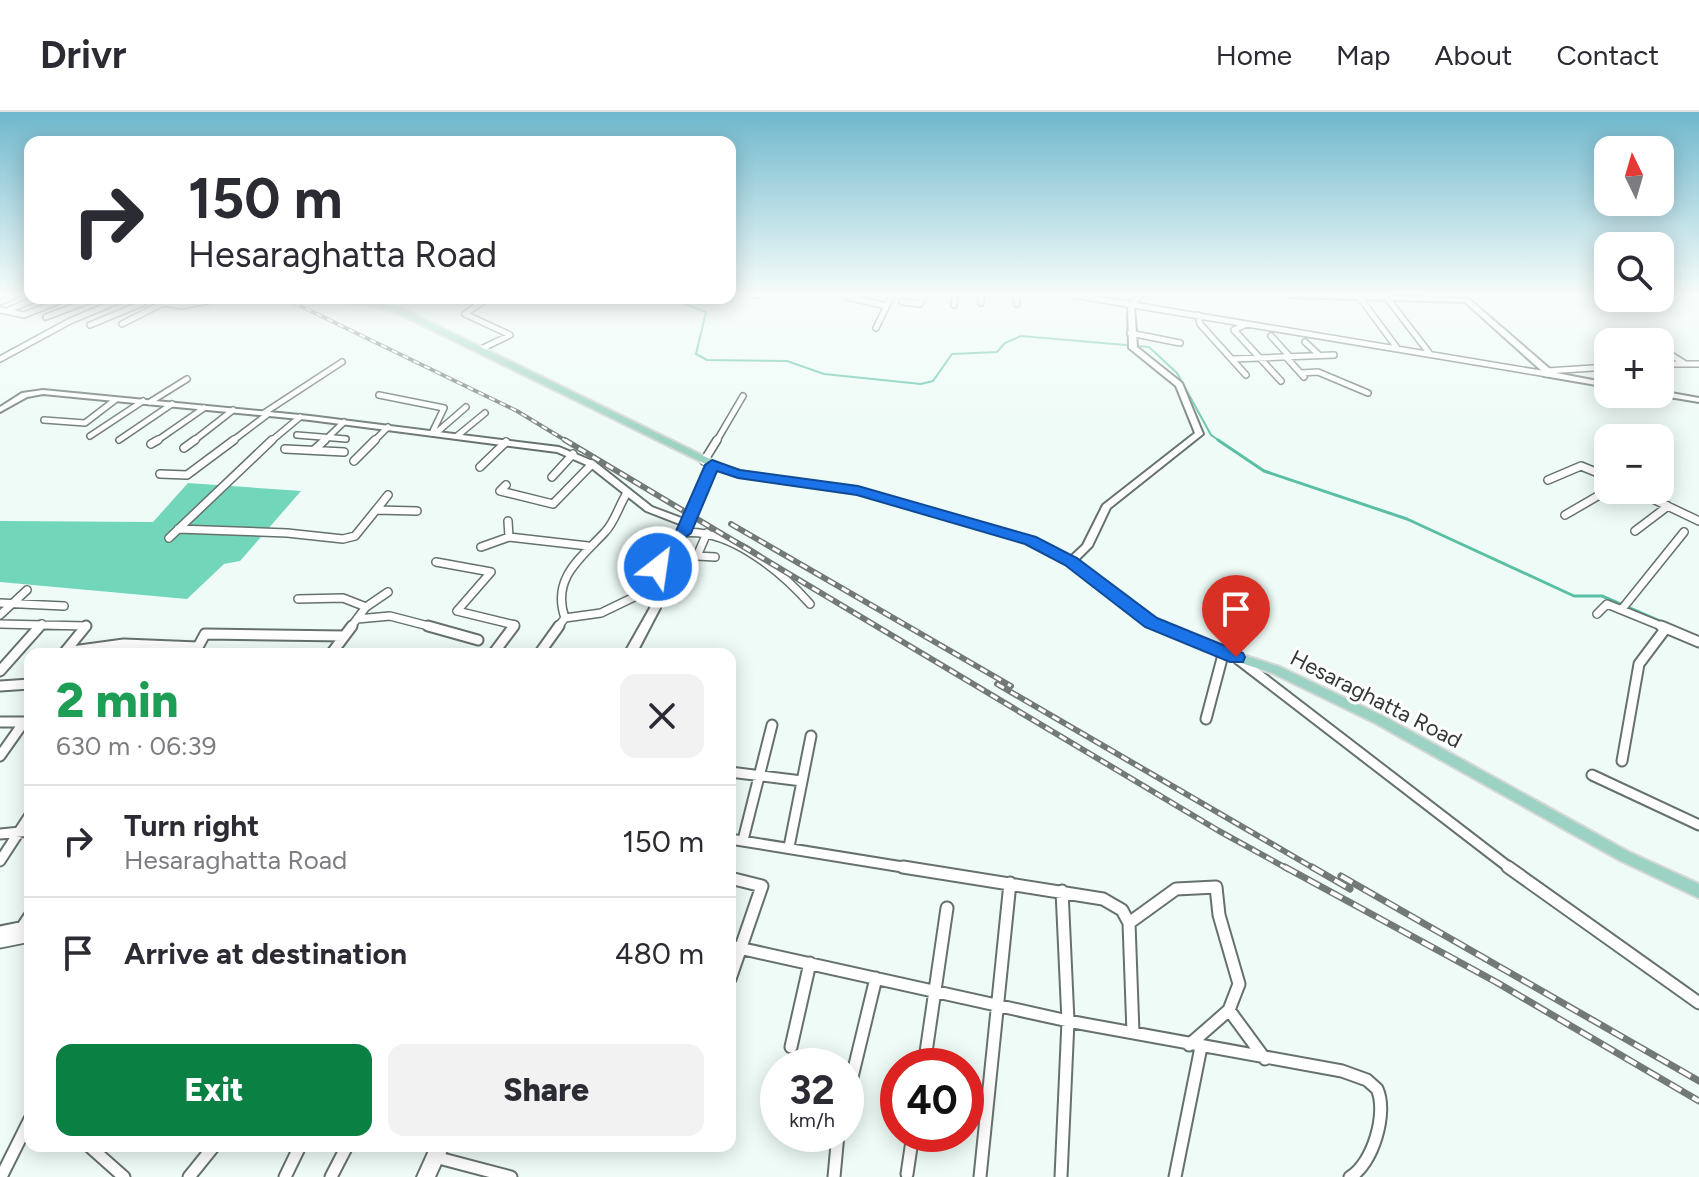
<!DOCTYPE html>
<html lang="en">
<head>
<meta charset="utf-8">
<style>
  :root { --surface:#fff; --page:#f2f2f3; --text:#2b2b33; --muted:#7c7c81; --line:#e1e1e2; --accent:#0b8043 }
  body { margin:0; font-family:Figtree,sans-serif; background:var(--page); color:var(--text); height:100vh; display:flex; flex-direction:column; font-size:30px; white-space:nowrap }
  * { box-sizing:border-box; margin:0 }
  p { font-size:26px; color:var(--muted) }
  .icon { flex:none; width:44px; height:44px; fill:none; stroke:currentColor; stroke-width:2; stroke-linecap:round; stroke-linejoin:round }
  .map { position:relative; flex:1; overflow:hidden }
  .details { position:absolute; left:24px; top:536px; width:712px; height:504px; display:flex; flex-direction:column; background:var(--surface); border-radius:16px; box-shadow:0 4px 20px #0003 }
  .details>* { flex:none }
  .top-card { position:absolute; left:24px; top:24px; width:712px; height:168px; border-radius:16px; box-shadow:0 4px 20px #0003; background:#fff; color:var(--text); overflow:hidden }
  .needle { width:52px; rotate:355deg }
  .fabs { position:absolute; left:1594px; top:24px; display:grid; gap:16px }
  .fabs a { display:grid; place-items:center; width:80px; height:80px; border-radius:16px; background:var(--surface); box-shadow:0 4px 20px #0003; font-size:40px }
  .speed { position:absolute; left:760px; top:936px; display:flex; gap:16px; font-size:40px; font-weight:700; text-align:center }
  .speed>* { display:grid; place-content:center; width:104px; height:104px; border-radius:50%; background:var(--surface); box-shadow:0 4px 20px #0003; line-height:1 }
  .speed small { font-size:20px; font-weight:400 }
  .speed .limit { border:12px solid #d22; background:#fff; color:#111 }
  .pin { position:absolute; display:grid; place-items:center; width:68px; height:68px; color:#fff; margin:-82px -34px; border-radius:50% 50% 50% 0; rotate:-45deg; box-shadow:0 0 8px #0007 }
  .pin .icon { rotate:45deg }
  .me { position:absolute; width:88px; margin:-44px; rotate:30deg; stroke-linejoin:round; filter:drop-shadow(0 0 6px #0008) }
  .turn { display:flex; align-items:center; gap:28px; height:168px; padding:0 32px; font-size:36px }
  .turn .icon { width:104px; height:104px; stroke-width:2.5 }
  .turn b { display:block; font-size:56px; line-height:68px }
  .round { display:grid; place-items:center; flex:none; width:84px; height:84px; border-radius:16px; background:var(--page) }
  .overview { display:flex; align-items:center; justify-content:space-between; height:136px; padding:0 32px }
  h1 { font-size:48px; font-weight:800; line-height:60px; color:#1e9e55 }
  .primary-button { display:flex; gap:16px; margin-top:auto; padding:16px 32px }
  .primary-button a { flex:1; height:92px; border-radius:16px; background:var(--accent); color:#fff; font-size:32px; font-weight:800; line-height:92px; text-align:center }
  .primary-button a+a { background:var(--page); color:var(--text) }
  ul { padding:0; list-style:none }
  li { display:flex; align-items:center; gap:24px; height:112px; padding:0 32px; border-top:2px solid var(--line) }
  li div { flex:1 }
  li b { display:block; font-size:30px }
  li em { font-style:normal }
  header { display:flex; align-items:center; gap:48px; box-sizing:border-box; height:112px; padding:0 40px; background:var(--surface); border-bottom:2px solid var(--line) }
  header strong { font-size:38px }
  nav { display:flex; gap:44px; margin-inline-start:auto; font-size:28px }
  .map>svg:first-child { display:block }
</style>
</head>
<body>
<header>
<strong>Drivr</strong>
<nav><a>Home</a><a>Map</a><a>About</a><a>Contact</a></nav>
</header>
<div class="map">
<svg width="1699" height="1065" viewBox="0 0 1699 1065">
  <rect width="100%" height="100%" fill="#eefbf7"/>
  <path fill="#72d6ba" d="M188 371 301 379 240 449 224 452 187 487 0 470V409L153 410Z"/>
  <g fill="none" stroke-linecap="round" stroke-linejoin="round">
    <path stroke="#5abfa4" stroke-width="2" d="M670 186 706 200 696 242 707 248 787 249 824 262 921 272 933 269 952 242 997 240 1005 231 1021 224 1149 235 1177 261 1211 323 1221 330"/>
    <path stroke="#5abfa4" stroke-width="3" d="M1218 328 1264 359 1407 407 1574 484H1602L1662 510"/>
    <g stroke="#66716d" stroke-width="8">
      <path id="street-far3" d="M752 183H760
        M981 183V191
        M1016 183 1017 192
        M1073 183 1547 262
        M1358 183 1397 236
        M847 185 887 194
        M1387 186 1430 242
        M0 190 16 183
        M902 190 920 192 924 183
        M164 191 182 194 222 186
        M378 193 392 186
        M954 193 955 183
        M0 198 24 203 67 186
        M9 198 37 186
        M1198 203 1200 212 1246 263
        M46 205 96 186
        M122 212 173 186
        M1246 212 1234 218 1281 269
        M90 213 143 191 148 186
        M876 216 892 183
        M1130 221 1180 231
        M1271 224 1290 245
        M1622 227 1627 230
        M1305 230 1319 243
        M1660 236 1684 251
        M481 237 510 223 465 202 485 188
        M1286 245 1304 265
        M0 247 70 209 125 186
        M1232 247 1334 243
        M1660 252H1699
        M1547 259 1608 255
        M1301 261 1318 260 1368 281
        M379 283 444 296 432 321
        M150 290 187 267
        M264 301 342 250
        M44 308 85 311 115 288
        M436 321 466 295
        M297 323 346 327
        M90 324 143 289
        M457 324 485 301
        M119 328 172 292
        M155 330 204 296
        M192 330 233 298
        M231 330 268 302
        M270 330 300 305
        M323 330 344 310
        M373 330 388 315
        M716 330 743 284"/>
    </g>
    <g stroke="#66716d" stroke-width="10">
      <path id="street-far2" d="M151 332 158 328
        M184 336 195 328
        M285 337 344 340
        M314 338 325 328
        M354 349 375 328
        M704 349 717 328
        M480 355 506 330
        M160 362 187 363 234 328
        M552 365 573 342
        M1548 368 1581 354 1608 365
        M506 373 500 379 553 392 592 352
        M1634 378 1699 409
        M376 398 388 383
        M1565 403 1608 378
        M508 409 509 425 588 434
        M178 417 287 421 343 427 355 424 376 398 417 399
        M1635 419 1668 394
        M683 421C729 416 781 459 810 492
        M707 421 697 444 715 445
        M169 426 272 328
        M481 435 509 425
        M436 450 491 460 457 499 515 513 512 516
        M298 487 343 486 366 495
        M0 491 64 494
        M1622 497 1684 420
        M1597 502 1607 492 1666 516
        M0 503 27 478
        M565 506C551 466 581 446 605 420 615 410 619 393 627 381
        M357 507 390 504 436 516
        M0 512 86 514
        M38 516 42 512
        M84 516 86 514
        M350 516 366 495 388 480
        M557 516 565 506 601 501 657 474"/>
    </g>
    <g stroke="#66716d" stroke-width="13">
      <path id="street-far1" d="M428 514 478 528
        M1661 514 1699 530
        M65 540 124 532 198 535 205 522 344 524
        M64 541 86 514
        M331 542 352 514
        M493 542 514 514
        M539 542 559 514
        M1238 547 1511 757
        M0 559 40 514
        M0 574 30 572
        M1206 607 1224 539
        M0 610H30
        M0 644 24 610
        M1622 649 1639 552 1666 516
        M730 660 802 669
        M1592 663 1699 713
        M0 722 30 719
        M730 727 915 757
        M743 728 772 613
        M789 735 811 624
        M0 749 30 703"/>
    </g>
    <g stroke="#66716d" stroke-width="15">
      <path id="street" d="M903 755 1103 787 1122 798 1129 811 1133 921
        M1508 755 1699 891
        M730 766 762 774 730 867
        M1129 811 1176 777 1216 775 1219 803 1239 872 1229 898 1265 947
        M22 816 30 804
        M0 820 30 814
        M0 830 30 824
        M730 834 1068 909 1342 959 1367 968 1377 977C1388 1000 1373 1052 1350 1065
        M1189 933 1229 898
        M791 935 810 851
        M924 954 947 796
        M846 990 876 866
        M89 1034 124 1065
        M435 1045 511 1065
        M907 1062 913 1022
        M1 1065 30 1007
        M189 1065 214 1034
        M285 1065 300 1034
        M331 1065 347 1034
        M834 1065 838 1022
        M980 1065 1010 771
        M1061 1065 1068 909 1062 779
        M1175 1065 1201 935"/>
    </g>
    <g stroke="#66716d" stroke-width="4">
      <path id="secondary" d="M1137 183H1144L1134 193 1137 235 1182 271 1203 322 1110 396 1092 434 1075 451 1071 452 1066 449 1083 433 1103 393 1195 321 1176 274 1129 236 1128 192Z
        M1285 183H1365L1469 187 1550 257 1551 260 1608 271V275L1544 264 1543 260 1465 190 1288 185Z
        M43 278 310 304 559 335 595 350 652 395 684 407 708 353 712 350 716 353 688 421 665 438 660 496 636 542H624L650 496 655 437 679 419 682 413 646 399 589 354 557 340 310 308 43 282 27 285 0 300V295L22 281Z
        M1660 279 1699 286V290L1657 283 1660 282Z
        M431 1034H449L435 1065H417Z"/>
    </g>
    <g stroke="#d6d7d7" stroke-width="4">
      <path id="primary" d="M313 186 370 189 401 196 724 354 740 359 858 376 1034 426 1075 447 1155 508 1240 542 1280 555 1385 605 1629 740 1699 772V786L1619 748 1375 611 1272 561 1232 548 1147 514 1067 451 1026 430 857 382 735 364 718 358 395 200 370 193 317 188Z"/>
    </g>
    <use href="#street-far3" stroke="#fff" stroke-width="5"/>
    <use href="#street-far2" stroke="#fff" stroke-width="7"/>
    <use href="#street-far1" stroke="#fff" stroke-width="9"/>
    <use href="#street" stroke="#fff" stroke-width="11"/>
    <use href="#secondary" fill="#fff" fill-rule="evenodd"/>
    <use href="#primary" fill="#9bd2c3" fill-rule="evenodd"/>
    <g stroke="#727977" stroke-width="4">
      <path id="rail-far2" d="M284 186 517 299 568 330"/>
    </g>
    <g stroke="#727977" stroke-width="6">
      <path id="rail-far1" d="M565 328 1219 719 1288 757
        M731 412 1011 574
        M997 572 1315 757"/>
    </g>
    <g stroke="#727977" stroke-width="7">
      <path id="rail" d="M1285 755 1496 870 1699 989
        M1312 755 1350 777
        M1341 764 1699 969"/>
    </g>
    <use href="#rail-far2" stroke="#fff" stroke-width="2" stroke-dasharray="6" stroke-linecap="butt"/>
    <use href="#rail-far1" stroke="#fff" stroke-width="3" stroke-dasharray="8" stroke-linecap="butt"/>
    <use href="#rail" stroke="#fff" stroke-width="4" stroke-dasharray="13" stroke-linecap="butt"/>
  </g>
  <linearGradient id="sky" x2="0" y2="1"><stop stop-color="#6fb8cd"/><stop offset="0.55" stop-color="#f7fdfb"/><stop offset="1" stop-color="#f7fdfb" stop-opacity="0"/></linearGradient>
  <rect width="1699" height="332" fill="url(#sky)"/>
  <path fill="#1a73e8" stroke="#114b97" stroke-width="2" d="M712 348 740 358 858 374 1036 425 1077 446 1157 506 1243 541 1245 545 1243 550H1230L1145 515 1065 453 1025 432 857 383 738 366 717 359 691 421 668 439 664 459H653L652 437 676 419 705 353Z"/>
  <g text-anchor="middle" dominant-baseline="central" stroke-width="6" stroke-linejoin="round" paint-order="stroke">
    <g font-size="22" fill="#343937" stroke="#fff">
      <text transform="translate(1376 587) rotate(27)">Hesaraghatta Road</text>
    </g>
  </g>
</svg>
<div class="fabs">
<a><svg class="needle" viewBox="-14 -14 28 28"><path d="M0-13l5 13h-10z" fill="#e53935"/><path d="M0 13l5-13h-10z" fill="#7c7c81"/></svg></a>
<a><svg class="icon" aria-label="search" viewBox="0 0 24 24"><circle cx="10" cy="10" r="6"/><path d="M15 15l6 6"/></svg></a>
<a>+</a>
<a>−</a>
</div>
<div class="speed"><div>32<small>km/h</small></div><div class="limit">40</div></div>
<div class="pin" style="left:1236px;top:545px;background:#d93025"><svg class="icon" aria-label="arrive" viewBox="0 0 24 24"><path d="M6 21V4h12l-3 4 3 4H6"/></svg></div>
<svg class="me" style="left:658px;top:455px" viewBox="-20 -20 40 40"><circle r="17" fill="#1a73e8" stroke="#fff" stroke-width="3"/><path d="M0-11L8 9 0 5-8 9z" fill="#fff"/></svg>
<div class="top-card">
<div class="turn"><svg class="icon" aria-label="right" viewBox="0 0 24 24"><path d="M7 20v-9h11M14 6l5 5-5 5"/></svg><div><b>150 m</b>Hesaraghatta Road</div></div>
</div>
<section class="details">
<div class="overview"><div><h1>2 min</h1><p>630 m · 06:39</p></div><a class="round"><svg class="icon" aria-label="close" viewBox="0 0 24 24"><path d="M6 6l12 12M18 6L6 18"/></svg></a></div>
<ul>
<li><svg class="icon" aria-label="right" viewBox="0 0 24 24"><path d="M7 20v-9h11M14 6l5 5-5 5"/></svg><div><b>Turn right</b><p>Hesaraghatta Road</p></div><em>150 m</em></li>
<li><svg class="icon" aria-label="arrive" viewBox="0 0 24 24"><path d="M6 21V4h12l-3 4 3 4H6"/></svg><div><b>Arrive at destination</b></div><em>480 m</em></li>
</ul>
<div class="primary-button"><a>Exit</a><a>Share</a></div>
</section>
</div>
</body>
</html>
